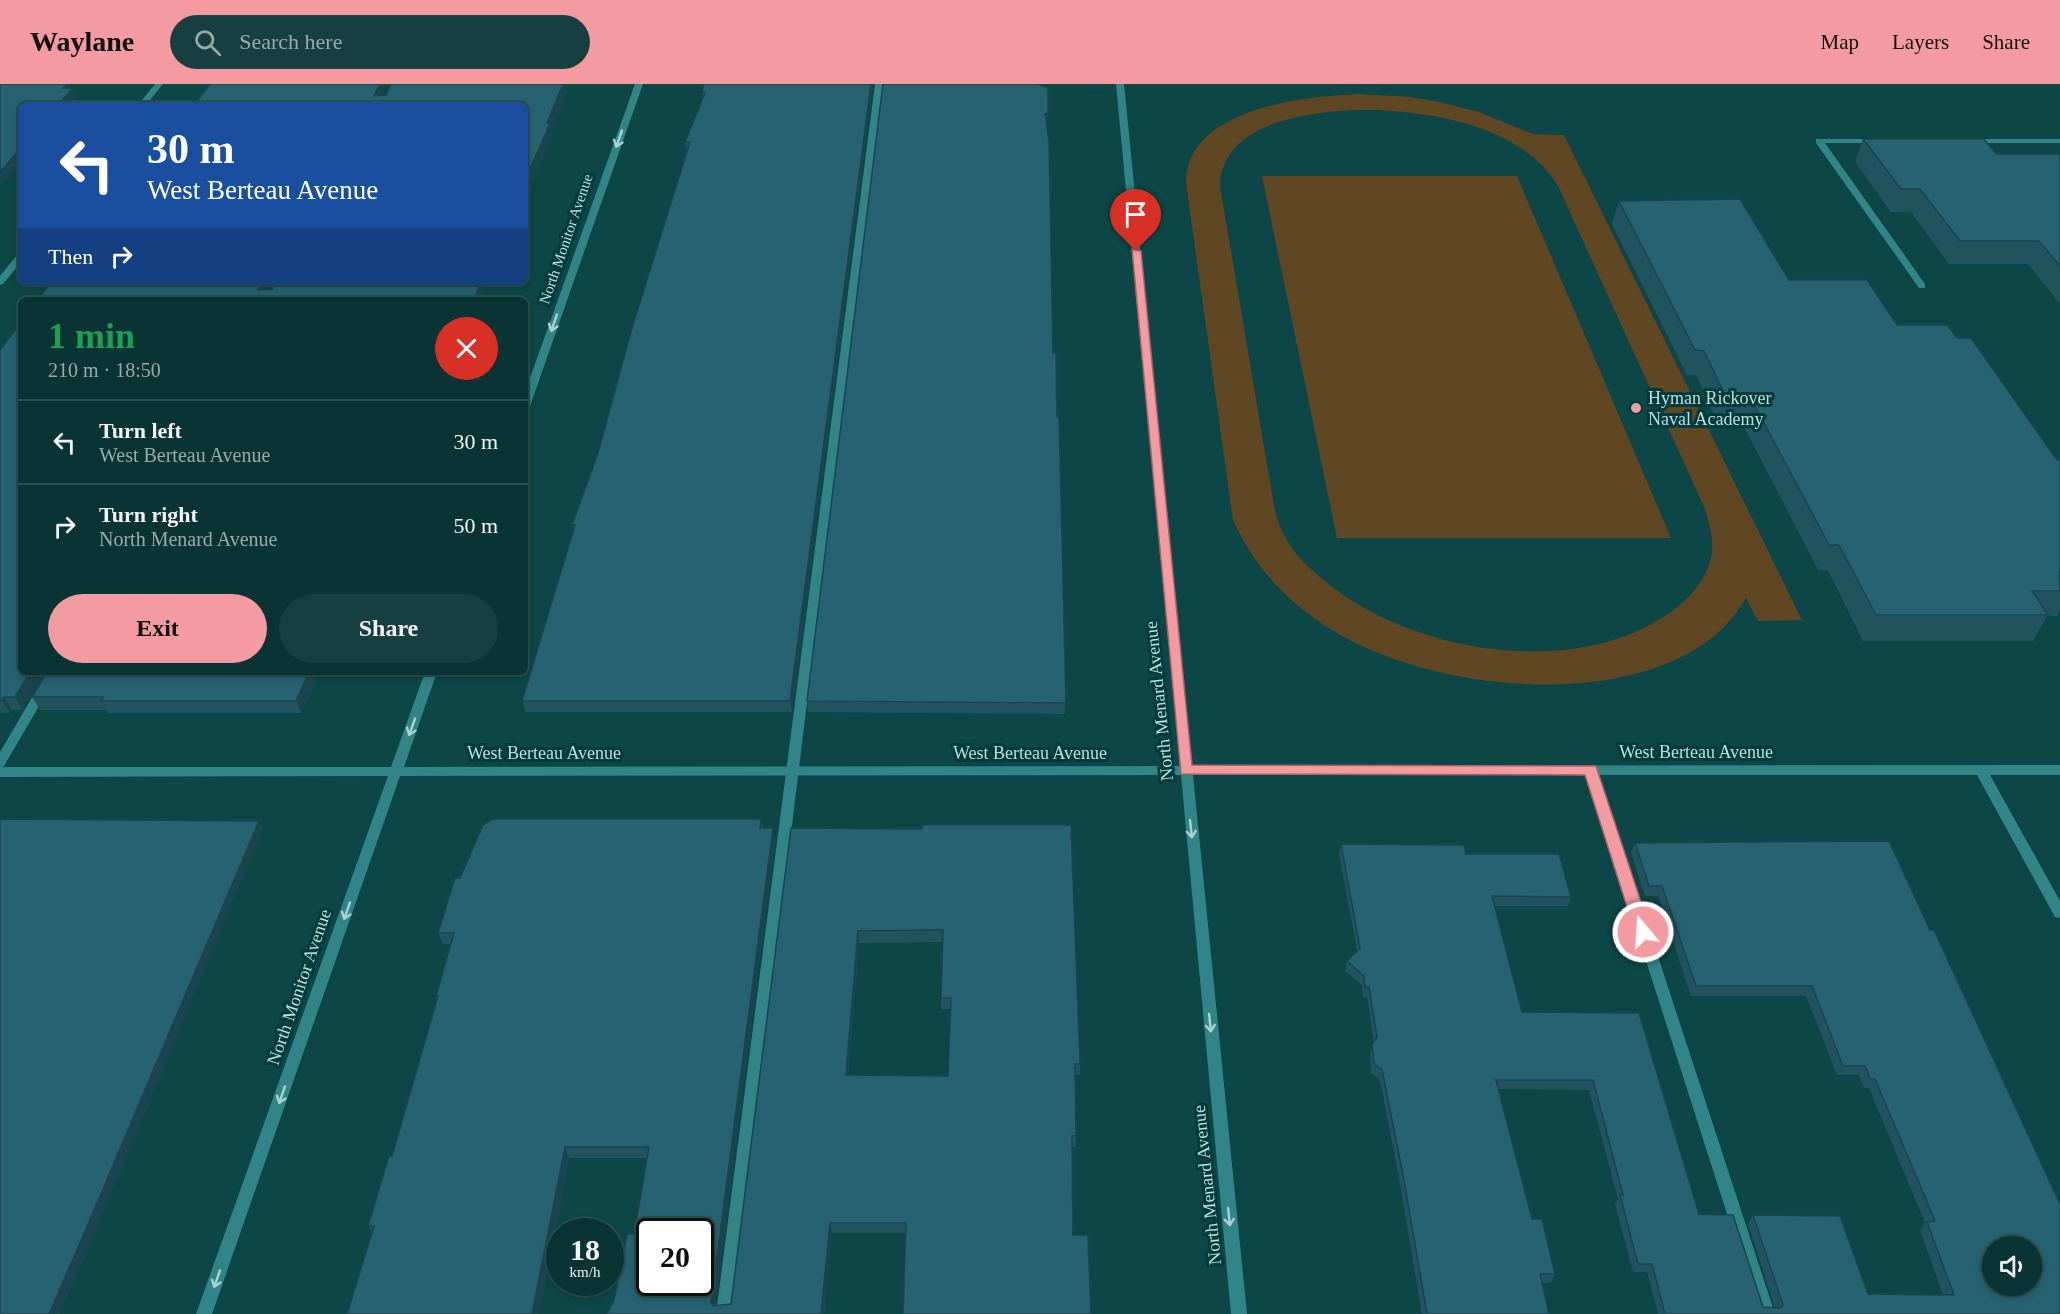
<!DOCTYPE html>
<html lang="en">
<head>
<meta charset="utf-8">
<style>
  :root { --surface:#0a3434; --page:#183f40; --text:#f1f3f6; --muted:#99aaac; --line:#2a4f4f; --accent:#f49aa1 }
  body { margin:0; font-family:Georgia,serif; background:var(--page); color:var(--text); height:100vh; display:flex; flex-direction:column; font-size:22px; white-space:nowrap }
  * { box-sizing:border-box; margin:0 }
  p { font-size:20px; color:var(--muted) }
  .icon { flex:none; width:33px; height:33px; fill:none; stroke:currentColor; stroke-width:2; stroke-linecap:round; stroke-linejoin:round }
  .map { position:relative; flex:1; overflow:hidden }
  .side { position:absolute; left:18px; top:213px; width:510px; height:378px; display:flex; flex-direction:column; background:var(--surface); border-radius:9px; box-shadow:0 3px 9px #0003,0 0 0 2px var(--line) }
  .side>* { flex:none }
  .top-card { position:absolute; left:18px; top:18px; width:510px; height:183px; border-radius:9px; box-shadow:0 3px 9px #0003,0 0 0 2px var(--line); background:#1a4fa0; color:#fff; overflow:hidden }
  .controls { position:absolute; left:1982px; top:1152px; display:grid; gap:12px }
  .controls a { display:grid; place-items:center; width:60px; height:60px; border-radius:50%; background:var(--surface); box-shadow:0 3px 9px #0003,0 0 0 2px var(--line); font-size:30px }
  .speed { position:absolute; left:546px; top:1134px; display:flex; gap:12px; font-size:30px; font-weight:700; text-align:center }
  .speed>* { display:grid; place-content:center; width:78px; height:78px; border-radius:50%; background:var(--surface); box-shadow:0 3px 9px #0003,0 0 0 2px var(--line); line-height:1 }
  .speed small { font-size:15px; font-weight:400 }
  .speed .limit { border:3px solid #111; border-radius:9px; background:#fff; color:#111 }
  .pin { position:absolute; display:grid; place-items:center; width:51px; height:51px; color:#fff; margin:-62px -26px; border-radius:50% 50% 50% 0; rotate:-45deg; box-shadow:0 0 6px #0007 }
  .pin .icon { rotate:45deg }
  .me { position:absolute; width:66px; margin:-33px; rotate:342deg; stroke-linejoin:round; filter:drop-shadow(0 0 4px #0008) }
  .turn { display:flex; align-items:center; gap:21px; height:126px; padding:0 30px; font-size:27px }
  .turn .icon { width:78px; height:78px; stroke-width:2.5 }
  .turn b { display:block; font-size:42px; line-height:51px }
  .then { display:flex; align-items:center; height:57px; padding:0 30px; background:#0003; gap:12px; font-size:22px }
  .round { display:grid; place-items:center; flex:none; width:63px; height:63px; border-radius:32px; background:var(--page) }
  .overview { display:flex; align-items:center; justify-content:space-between; height:102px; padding:0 30px }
  h1 { font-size:36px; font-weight:700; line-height:45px; color:#1e9e55 }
  .cta { display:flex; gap:12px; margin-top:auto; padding:12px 30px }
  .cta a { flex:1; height:69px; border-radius:36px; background:var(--accent); color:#111; font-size:24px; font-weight:700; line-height:69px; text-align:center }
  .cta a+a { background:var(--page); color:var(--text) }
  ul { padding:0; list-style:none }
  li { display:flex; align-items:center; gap:18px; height:84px; padding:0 30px; border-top:2px solid var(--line) }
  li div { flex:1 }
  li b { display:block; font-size:22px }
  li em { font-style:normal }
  header { display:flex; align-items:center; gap:36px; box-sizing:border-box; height:84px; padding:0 30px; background:var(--accent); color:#111 }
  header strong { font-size:28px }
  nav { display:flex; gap:33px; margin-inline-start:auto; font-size:21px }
  .search { width:420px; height:54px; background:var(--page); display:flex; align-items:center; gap:15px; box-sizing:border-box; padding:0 21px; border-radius:33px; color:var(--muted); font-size:22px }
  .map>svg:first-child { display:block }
</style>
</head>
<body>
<header>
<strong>Waylane</strong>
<div class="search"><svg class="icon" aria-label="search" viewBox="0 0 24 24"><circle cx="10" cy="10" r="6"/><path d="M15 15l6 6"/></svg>Search here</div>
<nav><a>Map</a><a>Layers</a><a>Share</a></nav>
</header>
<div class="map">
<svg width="2060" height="1230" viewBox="0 0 2060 1230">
  <rect width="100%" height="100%" fill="#0d4646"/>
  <path fill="#5f4724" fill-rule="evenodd" d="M1360 10 1410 13 1435 17 1479 28 1533 50 1564 51 1802 536 1758 537 1746 514C1737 528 1728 541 1714 552 1621 628 1428 606 1332 546 1286 517 1255 484 1233 436L1186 99C1186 24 1305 12 1360 10ZM1376 26C1439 29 1522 43 1558 102L1705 425C1709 440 1715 458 1711 474 1704 501 1684 521 1660 535 1566 594 1409 567 1326 498 1310 485 1293 470 1284 451 1278 440 1275 428 1273 416L1220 102C1221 33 1326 25 1376 26Z
    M1262 92H1517L1671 454H1337Z"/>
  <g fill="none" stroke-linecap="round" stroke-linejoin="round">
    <path fill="#318586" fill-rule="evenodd" d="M875 0H883L732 1230H716Z
      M1816 55H1882L1883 57 1879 59H1825L1925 200V204H1919L1816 59Z
      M1968 55H2060V59H1971L1967 57Z
      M47 588H59L4 682 0 684V668Z
      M1591 681 1595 683 1597 686 1775 1230H1759L1585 686 1587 683Z"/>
    <path fill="#318586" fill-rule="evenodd" d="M155 0H163L146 21H138Z
      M635 0H643L530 322 525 325V308Z
      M1116 0H1124L1192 682 2060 681V691H1990L2060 817V834L2055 833 1977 691H1193L1247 1230H1231L1181 691 400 692 212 1230H196L388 692 0 693V683H391L425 588H437L404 683 1180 682Z
      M21 169V178L3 200 0 201V192L18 170Z"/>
  </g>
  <path fill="#225460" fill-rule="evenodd" d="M704 0H873L792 628H526L522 617 574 446 572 441 598 369 687 68 685 58 703 14 702 7Z
    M883 0 1048 38 1046 39 1053 269 1057 333 1065 630 808 628 807 617Z
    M1863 55 1996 70H2060V220L2028 180H1949L1911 128H1891L1855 78Z
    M1619 117 1789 196 1897 241 1957 254 2057 376H2060V527L2057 532H2047L2033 557H1863L1828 486H1818L1739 333H1715L1696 291H1687L1612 140Z
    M0 266 22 626H12L10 629H0Z
    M320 588 301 629H108L106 626H40L32 613Z
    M761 735 763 744 775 756 715 1222 731 1220 791 744 922 745 1080 980V991H1075L1076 1063H1072L905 1149H832L824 1230 614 1216 634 1150 647 1074H569L539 1230H347L372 1149 368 1142 392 1072 437 915 436 912 450 860H443L438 849 460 794ZM942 858 941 914V925H950L948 992 848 991 859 859Z
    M1889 757 2060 1230H1658L1647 1188H1633L1615 1120 1618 1115 1589 1006 1498 1005 1532 1135 1555 1190 1551 1199H1542L1549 1230H1422L1400 1100 1380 996 1371 989 1370 970 1374 959 1367 913H1363L1362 901 1345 887 1347 877 1357 867 1339 770 1341 760 1466 770 1571 813 1568 822H1494L1522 928 1639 929 1699 1130 1763 1223 1775 1224 1748 1140 1753 1131 1868 1210 1943 1211 1920 1146 1925 1139 1869 1004H1864L1859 991H1837L1806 912H1691L1658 812H1645L1631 768 1635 759Z"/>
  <path fill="#1b454e" d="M68 0H69L71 6 73 4 77 14 71 21H58L63 4Z
    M380 0H388L378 21 374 12Z
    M563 0H565L567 8 552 46 553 51 525 114V96Z
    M871 0H873L792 628 790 617Z
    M1048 29V38L1045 40V30Z
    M21 64V78L0 102V88Z
    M262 198H272L263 216 258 206Z
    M481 198H489L482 216H474Z
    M30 588H44L22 626 15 613Z
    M309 588H320L301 629 296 617Z
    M4 613 12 626 10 629 2 617Z
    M259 737 263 746 93 1154 60 1230H49Z
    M773 744 775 756 714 1230 711 1219Z
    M858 847 859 859 847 1002 846 991Z
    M565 1063 569 1074 539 1230H532Z
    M830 1139 832 1149 824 1230H821Z"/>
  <path fill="#276270" stroke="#1b454e" stroke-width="1.5" fill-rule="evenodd" d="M0 0H68L63 4H73L58 21H21V64L0 88Z
    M210 0H380L374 12 386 11 391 0H563L547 39 550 40 525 96V21H194Z
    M704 0H871L790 617H522L575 441H572L598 369 632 244 690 58H685L705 9 702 7Z
    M883 0H1038L1048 4V29L1045 30 1049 58 1053 269H1056L1057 333H1059L1066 619 807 617Z
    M1863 55H1984L1996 70H2060V182L2039 157H1960L1920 105H1901Z
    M1740 115 1789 196H1867L1897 241H1947L1957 254H1971L2057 376H2060V488H2059L2060 507H2032L2048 531H1876L1839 461H1829L1748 309H1724L1704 267 1695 266 1619 117Z
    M51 198H262L258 206 272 205 275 198H481L474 216H38Z
    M21 238V588H30L15 613H4L2 617H0V266Z
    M47 588H309L296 617H101L103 613H32Z
    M0 735 259 737 86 1145 49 1230H0Z
    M493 735H761L760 744H773L711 1219 713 1222 731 1220 791 744 922 745V741H1071L1080 980H1075L1076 1052H1072L1073 1151H1088L1091 1230H903L906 1139H830L821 1230H607L614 1216 627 1150H634L649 1063H565L532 1230H347L374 1142H368L389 1072H392L438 912H436L454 849H438L455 794H460L483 741ZM943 846 941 914H951L948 992 846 991 858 847ZM650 1148H700V1198H650Z
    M1889 757 1930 846H1934L2060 1120V1230H1665L1652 1180H1638L1620 1111H1623L1593 996H1496L1532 1135H1542L1555 1190H1540L1549 1230H1427L1403 1091 1382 986 1374 979 1372 961 1377 953 1369 903H1365L1364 892 1347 877 1360 864 1341 760 1464 761 1466 770H1559L1571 813 1492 812 1522 928 1639 929 1699 1130 1733 1131 1763 1223 1781 1224 1783 1221 1753 1131 1840 1132 1868 1210 1954 1211 1927 1138 1935 1137 1875 995H1870L1865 982H1843L1812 902H1696L1662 802H1649L1635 759ZM1992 1162H2031V1202H1992Z"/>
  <defs><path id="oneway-shaft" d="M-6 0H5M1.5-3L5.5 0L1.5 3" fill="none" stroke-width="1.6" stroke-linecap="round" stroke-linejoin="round" transform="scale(1.5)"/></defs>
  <g stroke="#a9d2d1">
    <use href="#oneway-shaft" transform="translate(619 55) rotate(109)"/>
    <use href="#oneway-shaft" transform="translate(554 239) rotate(109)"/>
    <use href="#oneway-shaft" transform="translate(412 643) rotate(110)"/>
    <use href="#oneway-shaft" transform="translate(1191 745) rotate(84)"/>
    <use href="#oneway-shaft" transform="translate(347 827) rotate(109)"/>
    <use href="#oneway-shaft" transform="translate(1210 939) rotate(84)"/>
    <use href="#oneway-shaft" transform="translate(282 1011) rotate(109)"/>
    <use href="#oneway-shaft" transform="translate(1229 1133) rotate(84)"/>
    <use href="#oneway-shaft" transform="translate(217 1195) rotate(109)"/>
  </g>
  <path fill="#f49aa1" stroke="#9f6469" stroke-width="1.5" d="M1132 165 1141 167 1192 681 1596 682 1651 848 1648 852 1643 854 1637 852 1635 848 1585 691 1181 690Z"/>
  <circle fill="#f49aa1" stroke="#003b3c" stroke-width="2" cx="1636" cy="324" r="6"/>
  <g text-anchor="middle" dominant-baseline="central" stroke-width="6" stroke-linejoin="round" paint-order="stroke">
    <g font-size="15" fill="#bedfde" stroke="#003b3c">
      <text transform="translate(566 155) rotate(-71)">North Monitor Avenue</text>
    </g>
    <g font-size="18" fill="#bedfde" stroke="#003b3c" text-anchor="start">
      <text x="1648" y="314">Hyman Rickover<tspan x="1648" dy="21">Naval Academy</tspan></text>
    </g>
    <g font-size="18" fill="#bedfde" stroke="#003b3c">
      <text transform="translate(1159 617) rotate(-96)">North Menard Avenue</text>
      <text x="1696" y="668">West Berteau Avenue</text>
      <text x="544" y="669">West Berteau Avenue</text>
      <text x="1030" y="669">West Berteau Avenue</text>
      <text transform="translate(299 903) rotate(-71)">North Monitor Avenue</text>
      <text transform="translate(1207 1101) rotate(-96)">North Menard Avenue</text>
    </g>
  </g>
</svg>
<div class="controls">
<a><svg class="icon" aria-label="sound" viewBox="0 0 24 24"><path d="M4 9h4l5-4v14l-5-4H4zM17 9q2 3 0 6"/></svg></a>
</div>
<div class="speed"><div>18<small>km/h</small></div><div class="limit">20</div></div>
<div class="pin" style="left:1136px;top:167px;background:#d93025"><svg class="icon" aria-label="arrive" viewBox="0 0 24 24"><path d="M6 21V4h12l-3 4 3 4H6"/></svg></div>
<svg class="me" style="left:1643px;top:848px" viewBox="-20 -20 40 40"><circle r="17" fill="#f49aa1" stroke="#fff" stroke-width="3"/><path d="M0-11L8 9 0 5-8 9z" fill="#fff"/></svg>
<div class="top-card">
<div class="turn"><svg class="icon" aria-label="left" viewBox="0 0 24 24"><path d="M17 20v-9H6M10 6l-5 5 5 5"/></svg><div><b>30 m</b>West Berteau Avenue</div></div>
<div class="then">Then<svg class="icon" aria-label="right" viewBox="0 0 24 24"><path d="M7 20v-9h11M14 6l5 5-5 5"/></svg></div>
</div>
<section class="side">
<div class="overview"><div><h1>1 min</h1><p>210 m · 18:50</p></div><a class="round" style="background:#d93025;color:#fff"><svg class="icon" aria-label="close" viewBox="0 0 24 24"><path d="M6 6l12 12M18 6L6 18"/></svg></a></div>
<ul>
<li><svg class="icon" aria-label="left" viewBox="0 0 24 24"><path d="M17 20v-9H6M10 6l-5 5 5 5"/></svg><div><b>Turn left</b><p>West Berteau Avenue</p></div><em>30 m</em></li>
<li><svg class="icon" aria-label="right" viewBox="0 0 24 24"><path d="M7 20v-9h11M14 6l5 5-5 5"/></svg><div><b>Turn right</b><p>North Menard Avenue</p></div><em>50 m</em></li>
</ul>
<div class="cta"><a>Exit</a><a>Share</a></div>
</section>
</div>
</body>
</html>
